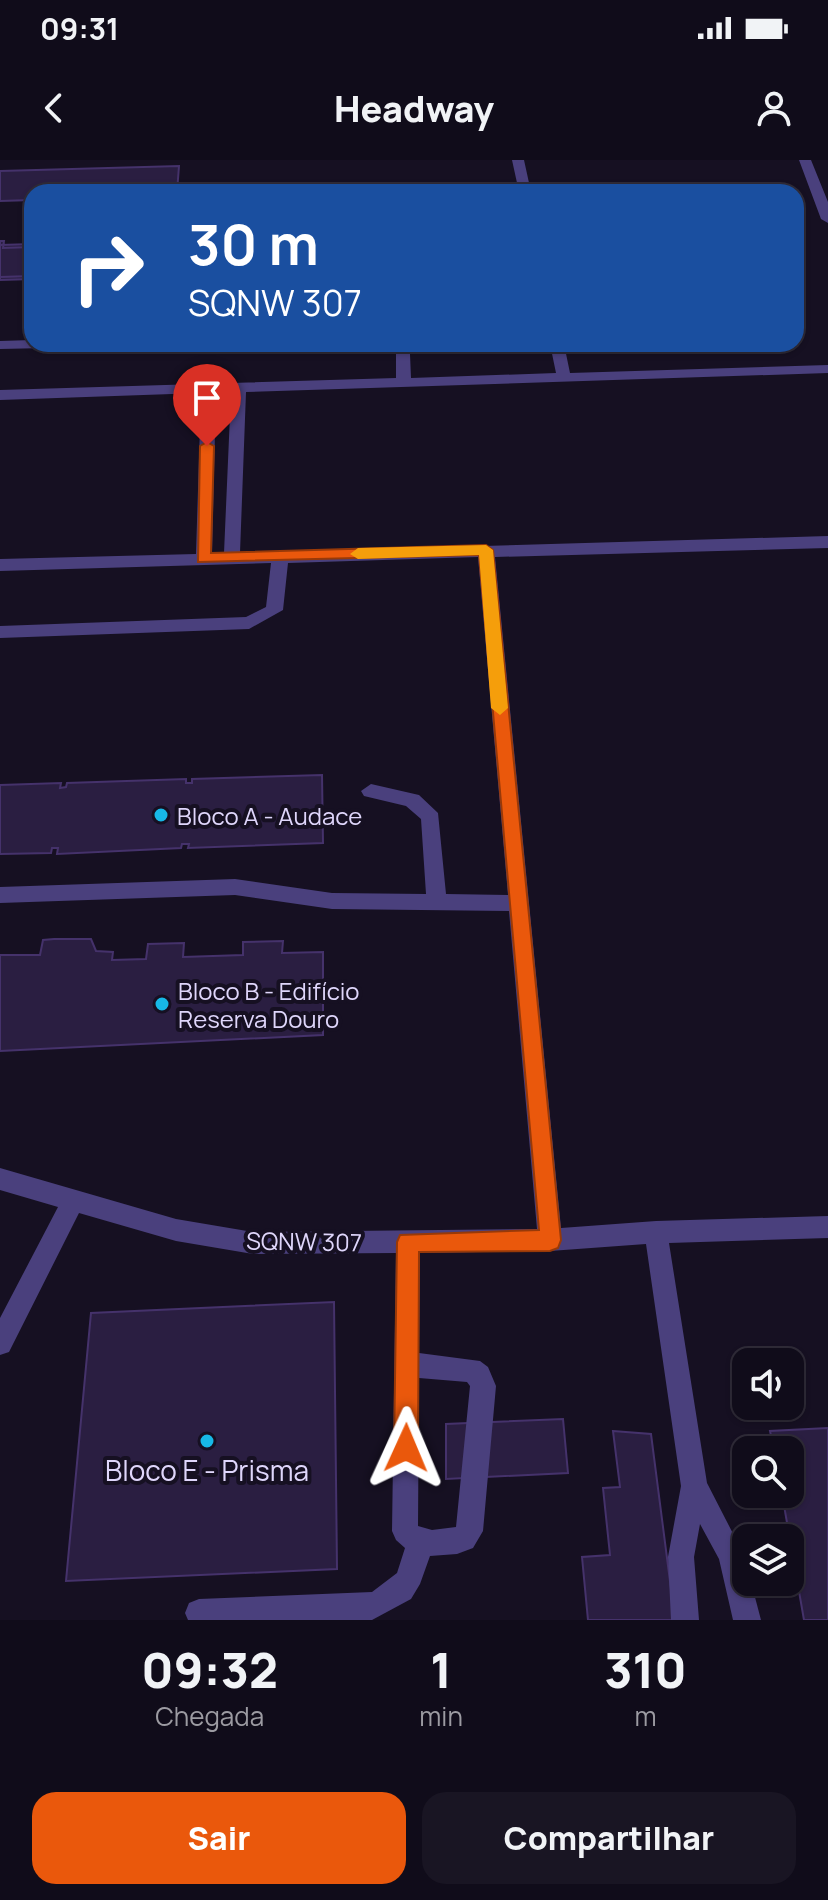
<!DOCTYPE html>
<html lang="pt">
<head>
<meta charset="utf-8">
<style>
  :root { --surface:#100c1a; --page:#191523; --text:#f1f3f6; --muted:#9c9ba2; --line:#302c39; --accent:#ea580c }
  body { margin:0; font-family:Manrope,sans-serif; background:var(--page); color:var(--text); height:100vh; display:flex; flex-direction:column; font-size:30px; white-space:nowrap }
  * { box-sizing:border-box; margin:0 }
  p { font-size:26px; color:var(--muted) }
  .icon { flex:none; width:44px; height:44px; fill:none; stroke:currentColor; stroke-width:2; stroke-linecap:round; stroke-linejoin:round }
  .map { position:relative; height:1460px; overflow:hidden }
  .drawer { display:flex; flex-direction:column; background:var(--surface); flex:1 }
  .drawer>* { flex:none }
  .banner { position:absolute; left:24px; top:24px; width:780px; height:168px; border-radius:24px; box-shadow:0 2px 6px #0004,0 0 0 2px var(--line); background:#1a4fa0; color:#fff; overflow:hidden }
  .tools { position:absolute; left:732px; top:1188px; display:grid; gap:16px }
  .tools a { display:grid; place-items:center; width:72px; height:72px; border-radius:16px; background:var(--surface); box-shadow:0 2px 6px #0004,0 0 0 2px var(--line); font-size:40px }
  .pin { position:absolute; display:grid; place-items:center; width:68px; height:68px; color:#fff; margin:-82px -34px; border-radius:50% 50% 50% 0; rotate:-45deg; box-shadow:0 0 8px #0007 }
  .pin .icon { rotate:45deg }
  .me { position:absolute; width:88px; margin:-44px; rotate:1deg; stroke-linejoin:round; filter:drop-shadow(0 0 6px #0008) }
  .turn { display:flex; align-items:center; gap:28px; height:168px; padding:0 32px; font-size:36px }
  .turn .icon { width:104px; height:104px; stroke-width:2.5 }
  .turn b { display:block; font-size:56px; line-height:68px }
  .eta { display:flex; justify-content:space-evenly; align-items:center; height:136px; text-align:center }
  .eta b { font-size:48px; font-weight:800; line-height:56px }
  .cta { display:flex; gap:16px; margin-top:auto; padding:16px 32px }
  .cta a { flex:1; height:92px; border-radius:24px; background:var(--accent); color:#fff; font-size:32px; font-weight:800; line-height:92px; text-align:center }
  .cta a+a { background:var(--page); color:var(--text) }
  .status { display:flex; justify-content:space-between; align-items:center; height:56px; padding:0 40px; background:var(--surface); direction:ltr }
  .status svg { height:22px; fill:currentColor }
  header { display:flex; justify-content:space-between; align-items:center; height:104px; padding:0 32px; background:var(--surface); font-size:36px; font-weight:800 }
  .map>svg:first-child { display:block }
</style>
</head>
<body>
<div class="status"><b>09:31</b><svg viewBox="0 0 49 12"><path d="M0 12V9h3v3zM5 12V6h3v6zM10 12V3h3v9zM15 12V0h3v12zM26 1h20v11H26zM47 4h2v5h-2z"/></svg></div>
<header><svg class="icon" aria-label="back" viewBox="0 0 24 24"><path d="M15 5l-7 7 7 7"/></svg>Headway<svg class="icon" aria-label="person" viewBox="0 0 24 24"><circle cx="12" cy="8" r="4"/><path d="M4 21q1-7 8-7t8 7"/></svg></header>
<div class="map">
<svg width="828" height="1460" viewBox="0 0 828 1460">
  <rect width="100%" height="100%" fill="#161022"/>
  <path fill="#2a1e41" stroke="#45326b" stroke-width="2" d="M179 6 177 32H32V40L0 41V11Z
    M0 81H4L3 88 32 87V119L0 120Z
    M32 84V116L0 117V85Z
    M322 615 323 683 188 688 189 684H182L181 688 57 694 58 688H52L51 693 0 694V625L61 623 60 628 66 627 67 623 186 619V623H192V619Z
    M54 779H91L96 791 113 792 112 800 146 799 148 784 184 783 183 797 243 795V782L283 781 282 793 323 792V875L0 891V795H40L43 780Z
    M334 1142 337 1409 66 1421 91 1153Z
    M563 1259 568 1313 446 1319V1264Z
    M828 1268V1460H804L782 1334H790V1290H774L770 1271Z
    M613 1271 651 1274 675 1460H588L582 1397 610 1395 603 1328 620 1327Z"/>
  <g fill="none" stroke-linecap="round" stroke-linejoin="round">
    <path fill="#4a407d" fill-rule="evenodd" d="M512 0H524L531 32H519Z
      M799 0H811L828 42V63L821 59Z
      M32 180V184H53L46 188 0 189V181Z
      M389 184H403L410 194 411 218 556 213 550 184H564L570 213 828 205V213L246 232 240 393 828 376V388L495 397 561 1068 656 1061 828 1056V1078L669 1083 707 1323 744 1395 746 1422H751L761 1460H733L719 1399 700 1364 694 1397 699 1460H671L668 1397 681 1326 646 1084 550 1091 420 1093 419 1193 480 1201 488 1207 496 1226 483 1371 473 1388 457 1394 430 1396 420 1424 411 1439 372 1460H188L185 1453 189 1443 199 1439 372 1432 397 1413 405 1388 396 1380 392 1371 396 1093 253 1094 176 1081 79 1053 9 1192 0 1195V1158L58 1047 0 1030V1008L176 1059 253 1072 537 1069 509 751 332 749 235 735 0 743V727L235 719 332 733 426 734 421 659 406 646 364 636 361 631 371 624 419 635 438 653 446 734 508 735 478 397 288 403 283 450 249 469 0 478V466L246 457 266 447 271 403 0 411V399L196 394 201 233 0 240V230L396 218V194ZM231 232 224 393H212L216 233ZM419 1218 467 1222 470 1226 456 1367 432 1370 418 1366Z"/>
  </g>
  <path fill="#ea580c" stroke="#983908" stroke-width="2" d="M207 282 214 286 211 393 486 385 493 390 561 1080 558 1088 550 1091 419 1092 418 1288 414 1296 406 1299 398 1296 394 1288 397 1082 400 1075 539 1070 479 395 198 402 200 286Z"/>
  <path fill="#f59e0b" d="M486 385 493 390 508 548 500 555 491 548 479 395 358 399 350 394 358 388Z"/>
  <g fill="#17b8e6" stroke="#161022" stroke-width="3">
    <circle cx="161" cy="655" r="8"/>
    <circle cx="162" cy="844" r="8"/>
    <circle cx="207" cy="1281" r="8"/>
  </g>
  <g text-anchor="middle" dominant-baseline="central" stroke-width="8" stroke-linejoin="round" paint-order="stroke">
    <g font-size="24" fill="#dfd6fb" stroke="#161022" text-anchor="start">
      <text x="177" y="655">Bloco A - Audace</text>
      <text x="178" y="830">Bloco B - Edifício<tspan x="178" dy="28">Reserva Douro</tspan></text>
    </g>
    <g font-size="24" fill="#dfd6fb" stroke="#161022">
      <text transform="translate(304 1081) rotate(1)">SQNW 307</text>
    </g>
    <g font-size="28" fill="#dfd6fb" stroke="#161022">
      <text x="207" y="1310">Bloco E - Prisma</text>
    </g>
  </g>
</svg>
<div class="tools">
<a><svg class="icon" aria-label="sound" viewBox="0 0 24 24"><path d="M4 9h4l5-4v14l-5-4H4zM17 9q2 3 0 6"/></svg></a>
<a><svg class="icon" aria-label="search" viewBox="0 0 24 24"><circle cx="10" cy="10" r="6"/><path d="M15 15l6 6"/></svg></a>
<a><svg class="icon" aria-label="layers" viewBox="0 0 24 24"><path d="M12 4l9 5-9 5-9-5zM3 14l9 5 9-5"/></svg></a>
</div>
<div class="pin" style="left:207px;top:286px;background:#d93025"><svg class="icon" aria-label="arrive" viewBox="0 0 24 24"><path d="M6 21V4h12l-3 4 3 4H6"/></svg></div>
<svg class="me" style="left:406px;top:1288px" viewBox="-20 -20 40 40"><path d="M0-17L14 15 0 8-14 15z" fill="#ea580c" stroke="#fff" stroke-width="4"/></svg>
<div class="banner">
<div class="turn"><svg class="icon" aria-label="right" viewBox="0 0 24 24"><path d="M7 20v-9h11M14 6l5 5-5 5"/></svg><div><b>30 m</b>SQNW 307</div></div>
</div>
</div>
<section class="drawer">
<div class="eta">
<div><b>09:32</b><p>Chegada</p></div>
<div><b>1</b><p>min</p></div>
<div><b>310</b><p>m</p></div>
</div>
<div class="cta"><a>Sair</a><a>Compartilhar</a></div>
</section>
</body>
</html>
